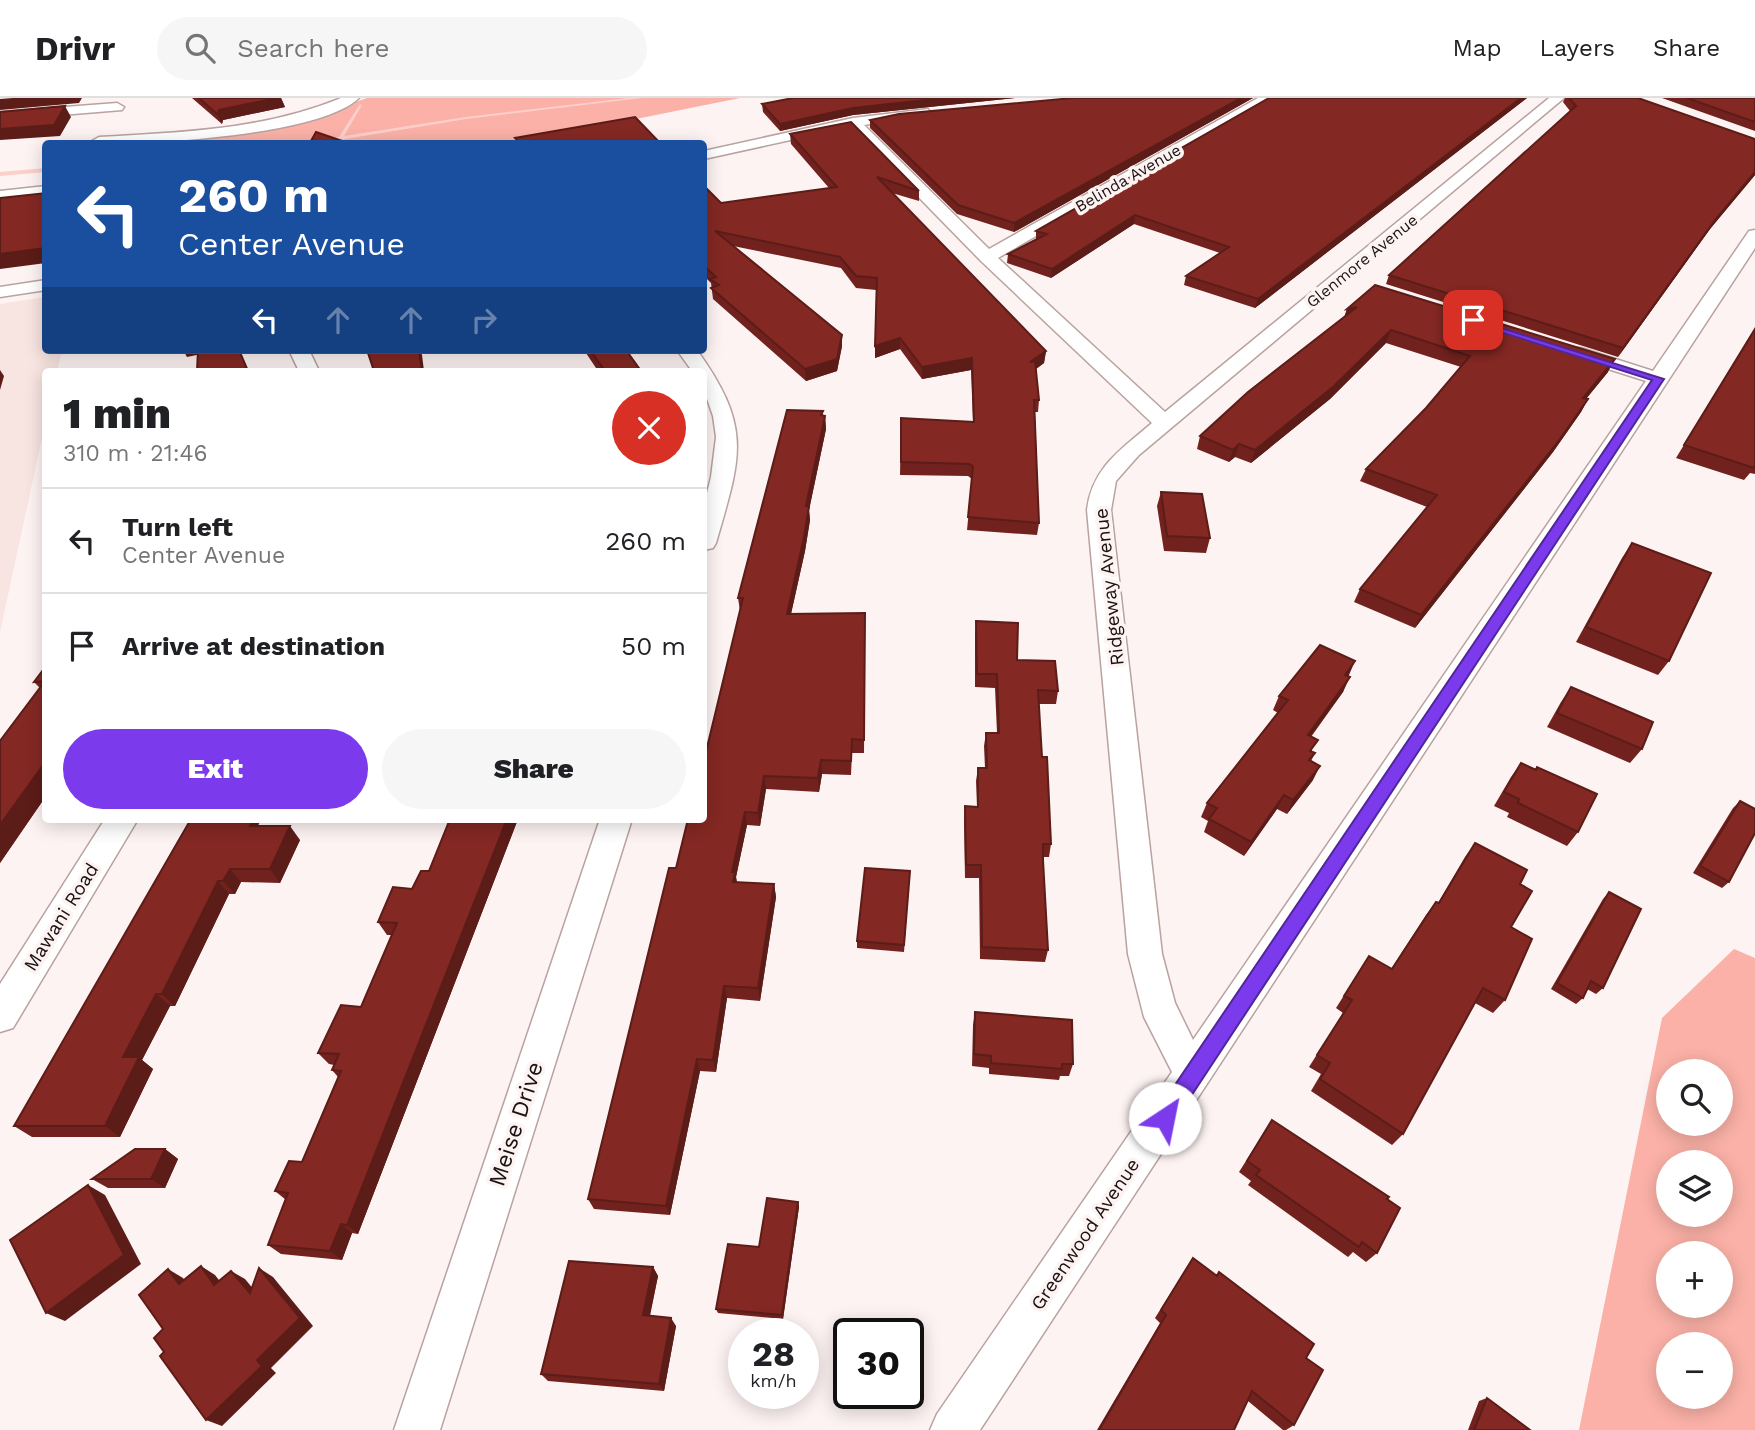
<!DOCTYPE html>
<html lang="en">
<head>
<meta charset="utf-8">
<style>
  :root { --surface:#fff; --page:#f6f6f6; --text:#202124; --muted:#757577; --line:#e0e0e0; --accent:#7c3aed }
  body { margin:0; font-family:"Work Sans",sans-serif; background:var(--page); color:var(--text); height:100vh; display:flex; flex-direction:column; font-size:26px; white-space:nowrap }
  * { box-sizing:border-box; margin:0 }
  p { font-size:23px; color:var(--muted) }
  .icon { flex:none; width:38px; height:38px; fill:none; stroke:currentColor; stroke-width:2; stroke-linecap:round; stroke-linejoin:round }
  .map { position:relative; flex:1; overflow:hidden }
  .side { position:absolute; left:42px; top:270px; width:665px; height:455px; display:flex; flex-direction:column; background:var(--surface); border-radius:7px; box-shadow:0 4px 18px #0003 }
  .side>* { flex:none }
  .top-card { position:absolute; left:42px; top:42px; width:665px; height:214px; border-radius:7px; box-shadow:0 4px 18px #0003; background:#1a4fa0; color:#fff; overflow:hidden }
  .buttons { position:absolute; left:1656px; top:961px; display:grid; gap:14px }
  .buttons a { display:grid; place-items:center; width:77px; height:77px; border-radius:50%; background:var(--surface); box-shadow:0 4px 18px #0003; font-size:35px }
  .speed { position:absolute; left:728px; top:1220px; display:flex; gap:14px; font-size:35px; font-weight:700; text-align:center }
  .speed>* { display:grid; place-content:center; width:91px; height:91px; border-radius:50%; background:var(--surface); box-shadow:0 4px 18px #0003; line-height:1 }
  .speed small { font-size:18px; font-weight:400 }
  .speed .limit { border:4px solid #111; border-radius:10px; background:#fff; color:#111 }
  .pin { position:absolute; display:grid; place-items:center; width:60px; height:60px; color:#fff; margin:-30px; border-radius:14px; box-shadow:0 4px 10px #0006 }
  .me { position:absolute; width:77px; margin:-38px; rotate:34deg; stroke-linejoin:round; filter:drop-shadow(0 0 5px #0008) }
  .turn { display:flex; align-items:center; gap:24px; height:147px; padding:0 21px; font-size:32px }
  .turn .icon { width:91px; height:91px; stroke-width:2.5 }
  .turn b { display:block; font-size:49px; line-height:60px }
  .lanes { display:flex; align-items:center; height:66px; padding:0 21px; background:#0003; justify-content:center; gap:35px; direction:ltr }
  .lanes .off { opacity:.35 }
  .round { display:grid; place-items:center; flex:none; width:74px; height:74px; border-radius:37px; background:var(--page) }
  .summary { display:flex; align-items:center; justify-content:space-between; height:119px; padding:0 21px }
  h1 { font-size:42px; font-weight:800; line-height:52px }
  .button { display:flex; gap:14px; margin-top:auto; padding:14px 21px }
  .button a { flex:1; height:80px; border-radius:42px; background:var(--accent); color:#fff; font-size:28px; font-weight:800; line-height:80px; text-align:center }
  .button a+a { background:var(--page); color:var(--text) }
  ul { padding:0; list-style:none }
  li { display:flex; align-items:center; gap:21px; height:105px; padding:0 21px; border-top:2px solid var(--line) }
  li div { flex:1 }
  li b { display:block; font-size:26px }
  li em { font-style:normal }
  header { display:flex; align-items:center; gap:42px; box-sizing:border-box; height:98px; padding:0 35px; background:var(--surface); border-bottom:2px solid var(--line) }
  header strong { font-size:33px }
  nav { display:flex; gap:38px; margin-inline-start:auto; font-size:24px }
  .search { width:490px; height:63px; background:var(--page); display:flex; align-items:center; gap:18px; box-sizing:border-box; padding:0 24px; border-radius:38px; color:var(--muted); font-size:26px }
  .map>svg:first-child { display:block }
</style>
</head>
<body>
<header>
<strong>Drivr</strong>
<div class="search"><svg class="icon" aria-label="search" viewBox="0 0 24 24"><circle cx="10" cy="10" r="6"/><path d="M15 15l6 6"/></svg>Search here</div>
<nav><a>Map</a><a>Layers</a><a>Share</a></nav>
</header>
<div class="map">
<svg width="1755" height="1332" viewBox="0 0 1755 1332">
  <rect width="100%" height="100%" fill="#fdf3f2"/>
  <path fill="#f8e4e1" d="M45 199 46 252H62L57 273H46L45 326 0 534V206Z"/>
  <path fill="#fbb1a7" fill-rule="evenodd" d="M367 0H740L517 45 142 46C225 37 288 29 367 0Z
    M1734 851 1755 860V1332H1579L1662 920ZM1668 973H1720V1026H1668ZM1668 1064H1720V1116H1668ZM1668 1155H1720V1208H1668ZM1668 1246H1720V1298H1668Z"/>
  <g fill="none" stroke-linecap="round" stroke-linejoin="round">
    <path fill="#fcd0ca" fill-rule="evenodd" d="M628 0H642L466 21 315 46H300L339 39 360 6 362 7 344 38 466 19Z
      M46 70V74L0 78V74Z"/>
    <g stroke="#b9a29f" stroke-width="3">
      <path id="street" d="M341 0H359C319 38 150 46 94 46L92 43 99 39C181 34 264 32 341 0Z
        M1258 0H1275L998 160 1165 314 1549 0H1564L1139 357 1116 383 1111 412 1162 856 1175 905 1193 942 1646 283 1567 258 1564 254 1567 250H1581L1653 273 1749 133 1755 132V150L980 1332H930L937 1316 1172 974 1144 919 1128 856 1087 412C1092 369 1122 351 1152 325L981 163 850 29 704 61V53L853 20 928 11 930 14 923 18 864 27 989 151Z
        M117 5 124 9 122 12 0 22V14Z
        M46 88V98L0 103V93Z
        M46 182V192L0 199V189Z
        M289 252H309L319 273H299Z
        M677 252H697C753 330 741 358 716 445L713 450 704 452V407L711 379 716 339 713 318 704 292V273H692Z
        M105 721H138L13 930 0 934V886Z
        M600 721H632L440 1332H394Z"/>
    </g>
    <use href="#street" fill="#fff" fill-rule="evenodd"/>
  </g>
  <path fill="#72221e" d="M192 0H281L285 9 223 22 222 26Z
    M793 0H1015L853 17 780 33 763 14 762 6Z
    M1073 0H1253L1014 134 957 116 870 30V22Z
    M1269 0H1527L1255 210 1184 187 1186 178 1220 155 1134 126 1051 180 1007 165 1008 156 1036 141V133Z
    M1565 0H1638L1755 41V77L1710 131 1618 259 1386 186 1389 177 1570 13 1563 4Z
    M1662 0H1755V33Z
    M790 36 919 93V103L892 95 1046 253 1044 265 1036 271 1039 302 1038 314H1035L1039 425 1037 437 967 432 972 381 968 378 900 377 901 320 973 324 971 272 922 281 900 251 875 260 876 192 856 190 841 170 733 148 842 248 837 273 806 283 713 201 711 185 704 178V88L721 105 829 90 791 46Z
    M1347 211 1608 274 1586 301H1588L1581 314 1553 354 1415 530 1354 504 1360 491 1427 409 1360 383 1366 371 1426 310 1461 269 1386 245 1330 301 1251 365 1235 359 1229 364 1197 351 1200 338 1344 220Z
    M1755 230V376L1750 375 1744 382 1676 360Z
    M584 252H626L641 273H598Z
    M825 318 826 331 809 412 810 422 805 453 791 516 865 515 864 655H852L851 677 822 676 819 694 766 691 760 728 747 727 736 779 737 784 774 786 776 799 760 903 727 900 716 974 700 973 670 1117 594 1111 588 1101 676 770 704 721 740 513 738 500Z
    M1161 394 1210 440 1206 455 1164 453 1157 408Z
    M1632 445 1669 563 1658 577 1576 544 1622 460Z
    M976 523 1017 562 1058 593 1056 606H1039L1042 659 1051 746 1049 759H1043L1048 852 1045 864 980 861 979 780H965L964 722 965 708 977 709 976 683 978 670H985L984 648 986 635H997L995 590 975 589V537Z
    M46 568V698L0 765V643L40 590 34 584Z
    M1348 578 1343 594 1311 639 1312 654 1315 655 1311 663 1313 682 1287 716 1277 711 1244 758 1204 734 1208 723 1201 719 1207 705 1278 615 1273 612 1279 598Z
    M1571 589 1642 651 1630 665 1547 629 1561 604Z
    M1521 665 1578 734 1567 748 1507 719 1509 715 1494 708 1511 679Z
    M1740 703 1729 784 1722 790 1693 775 1733 710Z
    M191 721H261L258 728 300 742 280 785 241 784 235 796H229L175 908H170L142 962 153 971 120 1039H32L14 1028Z
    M450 721H518L358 1136 352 1135 342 1162 281 1156 268 1147 286 1102 275 1093 302 1064 338 979 332 972 334 967 329 966 318 955 361 909 392 837H387L378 824 429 773Z
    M1475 745 1520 786 1511 829 1505 902 1493 915 1475 905 1403 1036 1392 1047 1311 993 1321 976 1309 969 1343 915 1336 910 1369 858 1391 871 1426 817 1436 804 1438 805 1465 759Z
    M910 773 904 854 857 850V843Z
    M1609 794 1603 890 1596 896 1587 891 1583 900 1576 906 1551 891 1603 801Z
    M975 914 1073 966 1069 978H1060L1059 982 989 976V970L972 968 973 927Z
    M1272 1022 1387 1101 1377 1155 1366 1164 1353 1154 1348 1159 1248 1087 1251 1083 1239 1074Z
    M165 1051 178 1061 165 1090H108L92 1081Z
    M798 1104 799 1109 783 1221 718 1215 716 1211 759 1149Z
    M1193 1160 1216 1177 1219 1174 1306 1260 1294 1327 1286 1332H1283L1248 1303 1234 1332H1097L1160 1225 1155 1220 1187 1169Z
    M653 1169 658 1178 650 1218 676 1228 664 1293 548 1283 541 1276Z
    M1487 1300 1530 1332H1468L1479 1303Z"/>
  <path fill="#5c1c18" d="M13 0H82L79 5 0 12V1Z
    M277 0H281L285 9 223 22 222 26 217 16 219 12Z
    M944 0H1015L853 17 780 33V26L853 10Z
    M1241 0H1253L1014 134V125Z
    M1521 0H1527L1255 210 1258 201Z
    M65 8 71 19 60 38 0 42V31Z
    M1755 74V77L1710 131 1618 259 1623 250 1715 122Z
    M1135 117 1134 126 1051 180 1052 171Z
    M46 150V165L0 171V156Z
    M1357 209 1343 223 1347 211Z
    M1391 232 1386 245 1330 301 1251 365 1255 352Z
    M842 237V248L837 273 806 283 805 271Z
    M900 240V251L875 260V248Z
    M183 252H205L206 255 187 259Z
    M419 252H420L422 257 424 273H422Z
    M1046 253 1044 265 1029 276 1030 264Z
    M972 260 971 272 922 281V269Z
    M1615 261 1608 274 1576 313 1583 300Z
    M0 272 4 278 0 292Z
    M1588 301 1581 314 1553 354 1415 530 1421 517Z
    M823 313V326L825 318 826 331 809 412 810 422 805 453 788 529 787 516Z
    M1239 346 1235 359 1229 364 1233 352Z
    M1355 563 1349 577 1338 592 1345 577Z
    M1350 579 1343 594 1301 651 1308 637Z
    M821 662 822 676 819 694 818 680Z
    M46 663V698L0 765V727Z
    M1320 668 1313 682 1287 716 1293 702Z
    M764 678 766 691 760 728 758 715Z
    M1284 697 1277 711 1244 758 1251 744Z
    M745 714 747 727 736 779 737 787 735 797 732 774Z
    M244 721H261L257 728 260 742Z
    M507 721H518L358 1136 347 1127Z
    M290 728 300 742 280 785 270 771Z
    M230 771 241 784 235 796 223 783Z
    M218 783 229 796 175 908 162 896Z
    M774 786 776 799 760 903 758 890Z
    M724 888 727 900 716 974 713 962Z
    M156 896 170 908 142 962 153 971 120 1039 105 1028 123 959Z
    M697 961 700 973 670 1117 666 1108Z
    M165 1051 178 1061 165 1090 151 1081Z
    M88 1087 105 1097 141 1166 65 1223 46 1215Z
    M798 1104 799 1109 783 1221 782 1217Z
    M341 1126 352 1135 342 1162 330 1153Z
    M201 1168 215 1177 229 1195 214 1187Z
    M653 1169 658 1178 648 1225 643 1217Z
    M259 1170 273 1179 313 1228 271 1270 276 1275 222 1328 206 1322 257 1262Z
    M168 1171 183 1180 195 1195 179 1186Z
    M231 1173 245 1181 264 1204 250 1195Z
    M671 1220 676 1228 664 1293 659 1286Z"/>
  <path fill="#842823" stroke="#5c1c18" stroke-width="2" d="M199 0H277L219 12 217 16Z
    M793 0H944L853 10 780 26 762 6Z
    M1073 0H1241L1014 125 958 107 870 22 899 16Z
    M1269 0H1521L1258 201 1186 178 1229 149 1135 117 1052 171 1008 156 1047 136 1036 133Z
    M1569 0H1638L1755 41V74L1715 122 1623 250 1389 177 1576 8Z
    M1687 0H1755V24Z
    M65 8 54 27 0 31V14Z
    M635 19 661 46H521L515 40Z
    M851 24 919 93 877 79 1046 253 1030 264 1035 263 1039 302H1034L1039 425 968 419 973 368 969 366 901 364V320L974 324 972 260 922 269 900 240 875 248 877 180 856 178 840 159 715 133 842 237 837 261 805 271 711 190 719 187 710 181 716 179 704 168V88L721 105 837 89 790 36Z
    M316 34 351 46H315L311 43Z
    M46 95V150L0 156V100Z
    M1375 187 1615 261 1583 300 1588 301 1560 341 1421 517 1360 491 1437 397 1366 371 1426 310 1470 258 1391 232 1334 288 1255 352 1239 346 1233 352 1200 338 1248 294 1357 209 1347 211Z
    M1755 231V367L1754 370 1684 347Z
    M198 252H239L248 273H197Z
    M367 252H419L422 273H374Z
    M590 252H626L641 273H605Z
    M787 312 823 313 821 317 825 318 806 408H809L804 439 787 516 865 515 864 642 852 641 851 663 821 662 818 680 764 678 758 715 745 714 732 774H735L733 784 774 786 758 890 724 888 713 962 697 961 666 1108 588 1101 669 770H676L688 721H704V662L743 500H738Z
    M1161 394 1202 396 1210 440 1167 438Z
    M1632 445 1711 475 1669 563 1586 529Z
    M976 523 1018 525 1017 562 1055 563 1058 593 1038 592 1042 659H1047L1051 746H1043V762L1048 852 982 849 981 767H966L965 708 978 709V670H987L986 635H999L997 576H977Z
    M1320 547 1355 563 1345 577 1350 579 1308 637 1318 642 1310 653 1315 655 1309 662 1320 668 1293 702 1284 697 1251 744 1209 721 1217 710 1207 705 1288 602 1279 598Z
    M46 568V663L0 727V643L45 583 34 584Z
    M1571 589 1653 624 1642 651 1557 615Z
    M1521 665 1536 672 1537 669 1597 696 1578 734 1518 705 1519 701 1504 694Z
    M1740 703 1755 711V735L1729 784 1700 768Z
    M191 721H244L243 722H253L250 728H290L270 771H230L223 783H218L162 896H156L123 959H139L105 1028H14Z
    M450 721H507L347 1127 341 1126 330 1153 268 1147 288 1095 275 1093 289 1063 302 1064 341 973 332 972 339 956 318 955 341 907 361 909 397 825 378 824 393 789 412 791 421 773H429Z
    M1475 745 1527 772 1520 786 1532 793 1511 829 1532 841 1505 902 1483 890 1403 1036 1320 981 1330 965 1317 957 1352 902 1344 898 1369 858 1392 871 1436 804 1439 805Z
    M865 770 910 773 904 847 857 843Z
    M1609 794 1641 811 1603 890 1591 883 1583 900 1557 885Z
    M975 914 1072 922 1073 966H1062V971L991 965V958L974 956Z
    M1272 1022 1389 1099 1387 1101 1400 1110 1377 1155 1362 1144 1359 1149 1256 1077 1260 1072 1247 1063Z
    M135 1051H165L151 1081H92Z
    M88 1087 124 1157 46 1215 10 1142Z
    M767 1100 798 1104 782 1217 716 1211 728 1146 759 1149Z
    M1193 1160 1217 1178 1219 1174 1314 1246 1306 1260 1323 1272 1294 1327 1252 1293 1234 1332H1099L1166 1217 1161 1212Z
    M569 1163 653 1169 643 1217 671 1220 659 1286 541 1276Z
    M201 1168 214 1187 231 1173 250 1195 259 1170 300 1220 257 1262 262 1268 206 1322 160 1258 164 1254 154 1240 163 1231 139 1197 168 1171 179 1186Z
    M1487 1300 1530 1332H1474Z"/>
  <path fill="#7c3aed" stroke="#51269a" stroke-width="2" d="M1469 220 1664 281 1172 1027 1165 1030 1158 1027 1155 1020 1158 1012 1652 282 1469 224Z"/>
  <g text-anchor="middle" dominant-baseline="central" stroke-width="7" stroke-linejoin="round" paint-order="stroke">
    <g font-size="16" fill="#1b1312" stroke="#fdf3f2">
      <text transform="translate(1128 80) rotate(-30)">Belinda Avenue</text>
      <text transform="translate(1362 163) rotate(-39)">Glenmore Avenue</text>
    </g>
    <g font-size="19" fill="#1b1312" stroke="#fdf3f2">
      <text transform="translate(1109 489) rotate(-96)">Ridgeway Avenue</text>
      <text transform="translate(61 819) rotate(-58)">Mawani Road</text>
      <text transform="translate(1085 1136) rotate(-56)">Greenwood Avenue</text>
    </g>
    <g font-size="23" fill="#1b1312" stroke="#fdf3f2">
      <text transform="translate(516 1026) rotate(-72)">Meise Drive</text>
    </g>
  </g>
</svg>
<div class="buttons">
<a><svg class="icon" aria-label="search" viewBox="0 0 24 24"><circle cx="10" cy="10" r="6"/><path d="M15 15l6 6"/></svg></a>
<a><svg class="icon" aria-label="layers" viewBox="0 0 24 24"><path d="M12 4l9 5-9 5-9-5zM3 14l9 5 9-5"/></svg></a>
<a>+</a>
<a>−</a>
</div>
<div class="speed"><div>28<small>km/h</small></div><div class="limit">30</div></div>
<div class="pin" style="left:1473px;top:222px;background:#d93025"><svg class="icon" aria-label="arrive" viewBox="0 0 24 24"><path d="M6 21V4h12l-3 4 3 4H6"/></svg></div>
<svg class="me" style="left:1165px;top:1020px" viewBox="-20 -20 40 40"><circle r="19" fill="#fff"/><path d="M0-13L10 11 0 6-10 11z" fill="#7c3aed"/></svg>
<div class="top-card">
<div class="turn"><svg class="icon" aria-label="left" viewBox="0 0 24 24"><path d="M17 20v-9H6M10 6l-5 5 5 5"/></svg><div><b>260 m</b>Center Avenue</div></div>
<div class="lanes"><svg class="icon" aria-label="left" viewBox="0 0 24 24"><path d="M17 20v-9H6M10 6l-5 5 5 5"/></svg><svg class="icon off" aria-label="ahead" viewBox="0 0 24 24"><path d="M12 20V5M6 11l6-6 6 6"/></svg><svg class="icon off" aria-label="ahead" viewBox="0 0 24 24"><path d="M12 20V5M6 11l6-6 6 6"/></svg><svg class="icon off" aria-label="right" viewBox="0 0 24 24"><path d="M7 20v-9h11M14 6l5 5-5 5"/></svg></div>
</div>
<section class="side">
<div class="summary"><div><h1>1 min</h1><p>310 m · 21:46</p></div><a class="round" style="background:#d93025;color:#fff"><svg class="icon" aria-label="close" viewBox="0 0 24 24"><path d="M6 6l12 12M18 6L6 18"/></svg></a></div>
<ul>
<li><svg class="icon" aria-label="left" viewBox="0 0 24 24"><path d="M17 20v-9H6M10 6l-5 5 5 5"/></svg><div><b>Turn left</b><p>Center Avenue</p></div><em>260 m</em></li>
<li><svg class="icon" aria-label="arrive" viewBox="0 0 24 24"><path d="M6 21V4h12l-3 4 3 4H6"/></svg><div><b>Arrive at destination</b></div><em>50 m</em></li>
</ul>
<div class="button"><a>Exit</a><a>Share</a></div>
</section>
</div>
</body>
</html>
